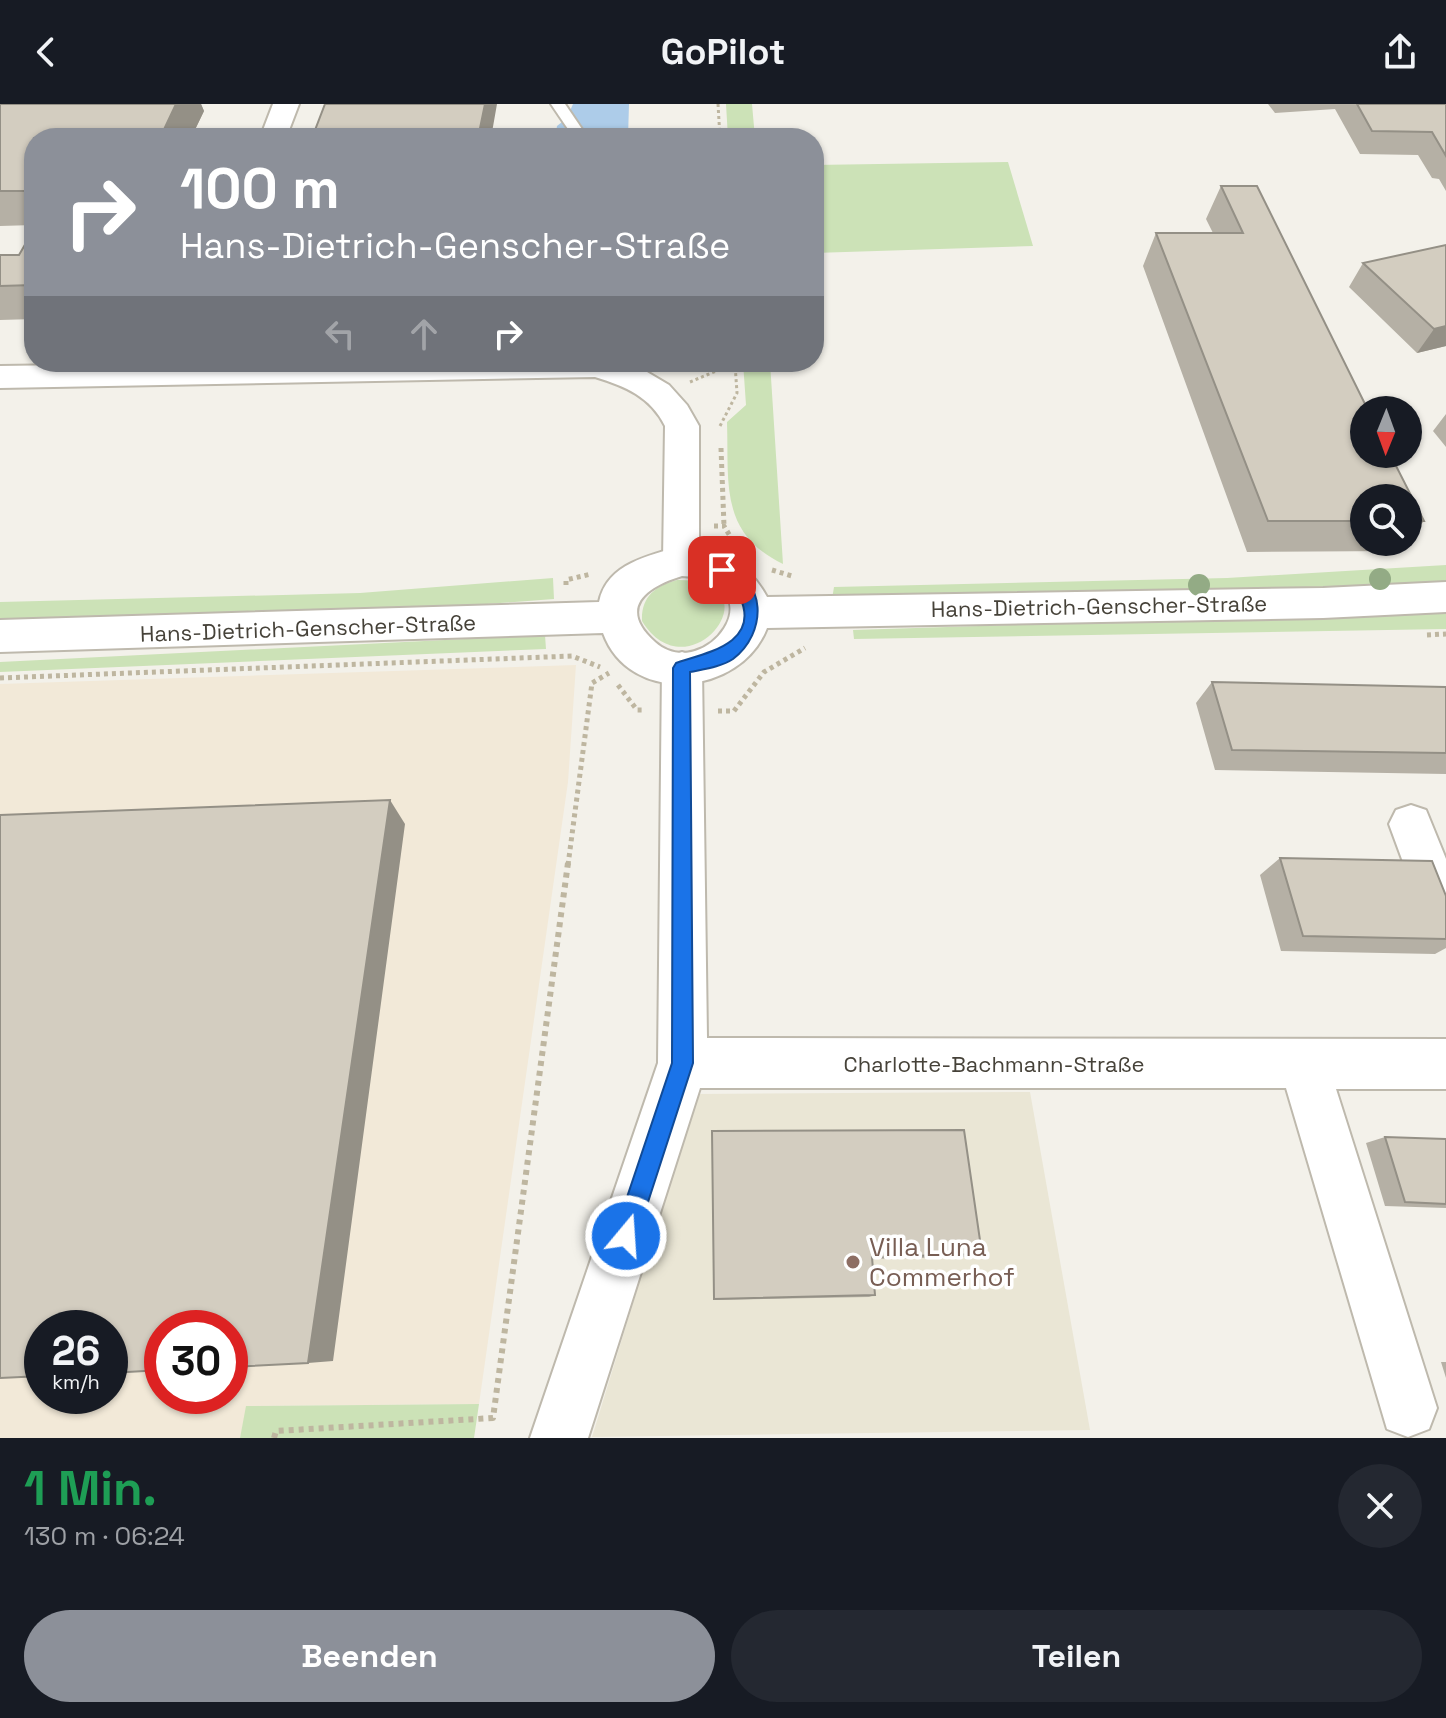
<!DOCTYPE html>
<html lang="de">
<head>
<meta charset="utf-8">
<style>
  :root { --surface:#171b24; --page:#242831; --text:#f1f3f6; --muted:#9ea1a6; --accent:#8c9099 }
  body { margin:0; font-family:"Space Grotesk",sans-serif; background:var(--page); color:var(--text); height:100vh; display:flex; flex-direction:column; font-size:30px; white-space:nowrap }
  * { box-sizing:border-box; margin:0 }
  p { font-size:26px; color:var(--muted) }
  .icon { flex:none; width:44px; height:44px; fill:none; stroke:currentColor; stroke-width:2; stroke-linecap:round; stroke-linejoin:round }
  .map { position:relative; height:1334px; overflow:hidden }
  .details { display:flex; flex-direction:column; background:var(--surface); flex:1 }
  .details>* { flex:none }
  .hud { position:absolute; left:24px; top:24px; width:800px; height:244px; border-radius:32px; box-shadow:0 2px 6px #0004; background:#8c9099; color:#fff; overflow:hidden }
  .needle { width:52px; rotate:181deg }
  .fabs { position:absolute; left:1350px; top:292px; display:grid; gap:16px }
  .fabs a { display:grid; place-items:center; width:72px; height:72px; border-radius:50%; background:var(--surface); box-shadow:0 2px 6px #0004; font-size:40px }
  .speed { position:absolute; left:24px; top:1206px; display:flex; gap:16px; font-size:40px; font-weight:700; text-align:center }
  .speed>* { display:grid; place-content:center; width:104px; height:104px; border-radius:50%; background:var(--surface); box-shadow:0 2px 6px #0004; line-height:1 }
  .speed small { font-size:20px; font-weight:400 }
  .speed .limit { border:12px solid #d22; background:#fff; color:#111 }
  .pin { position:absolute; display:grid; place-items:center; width:68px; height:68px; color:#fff; margin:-34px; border-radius:16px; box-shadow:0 4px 12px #0006 }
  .me { position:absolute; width:88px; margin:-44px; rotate:18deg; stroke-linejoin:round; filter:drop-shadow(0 0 6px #0008) }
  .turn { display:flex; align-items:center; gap:28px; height:168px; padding:0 24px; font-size:36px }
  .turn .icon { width:104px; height:104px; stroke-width:2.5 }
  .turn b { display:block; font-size:56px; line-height:68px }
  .lanes { display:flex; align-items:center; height:76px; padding:0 24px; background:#0003; justify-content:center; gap:40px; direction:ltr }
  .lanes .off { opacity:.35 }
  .round { display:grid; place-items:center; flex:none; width:84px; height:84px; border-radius:42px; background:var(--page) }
  .overview { display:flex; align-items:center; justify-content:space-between; height:136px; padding:0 24px }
  h1 { font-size:48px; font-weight:700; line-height:60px; color:#1e9e55 }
  .cta { display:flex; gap:16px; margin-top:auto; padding:16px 24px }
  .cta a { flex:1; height:92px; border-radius:48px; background:var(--accent); color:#fff; font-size:32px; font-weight:700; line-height:92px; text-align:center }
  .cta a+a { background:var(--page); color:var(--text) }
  header { display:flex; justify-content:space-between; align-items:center; height:104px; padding:0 24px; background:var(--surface); font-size:36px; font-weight:700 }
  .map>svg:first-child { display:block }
</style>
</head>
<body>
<header><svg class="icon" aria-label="back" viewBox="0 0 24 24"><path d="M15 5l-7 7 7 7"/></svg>GoPilot<svg class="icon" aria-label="share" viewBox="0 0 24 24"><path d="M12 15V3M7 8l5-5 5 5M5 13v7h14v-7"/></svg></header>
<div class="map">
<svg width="1446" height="1334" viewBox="0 0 1446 1334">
  <rect width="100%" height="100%" fill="#f3f1ea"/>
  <path fill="#f2e9d8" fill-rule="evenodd" d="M576 561 568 678 479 1300 247 1302 240 1334H0V580ZM42 1224H110V1292H42ZM162 1224H230V1292H162Z"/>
  <path fill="#eae6d5" d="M1030 988 1090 1326 592 1333 697 990Z"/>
  <path fill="#cce2b7" d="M726 0H752L755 34H728Z
    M1008 58 1033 142 814 149V61Z
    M743 258H770L783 460C719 429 729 379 727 318L746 301Z
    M1446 461V480L1320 487 832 495 834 483 1227 474Z
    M553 474 554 495 355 510 0 518V498L360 489Z
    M677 476C781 474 689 594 642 517 641 493 655 482 677 476Z
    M1446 507V525L854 535 853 526Z
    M545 531 546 545 0 568V558Z
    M479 1300 474 1334H240L246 1302Z"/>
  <path fill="#adcce9" d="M573 0H629L628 34H555L557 22 567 14Z"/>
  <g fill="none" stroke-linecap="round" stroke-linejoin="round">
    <g stroke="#beb9ad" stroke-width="4">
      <path id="service" d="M551 0H565L582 25 580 28H570Z"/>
    </g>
    <g stroke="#beb9ad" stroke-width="4">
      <path id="minor" d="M273 0H299L286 34H260Z
        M266 258H616L647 268 669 281 687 301 699 322V457L694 467 681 471 668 467 663 457 665 322C651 293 625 282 595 273L0 284V262Z
        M682 548 696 553 702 564 707 934 1446 935V985H1336L1437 1304 1429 1325 1408 1333 1387 1325 1286 984H700L588 1334H530L658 959 662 564 668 553Z
        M1411 701 1426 706 1446 755V838L1430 831 1389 720 1396 706Z"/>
    </g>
    <g stroke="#beb9ad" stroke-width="4">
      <path id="tertiary" d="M681 442C722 445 747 457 767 493L1323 484 1446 478V508L1323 514 767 524C741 592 630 603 603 529L0 548V516L599 498C607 459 649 452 681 442ZM682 472C782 479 704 582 655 538 617 504 646 483 682 472Z"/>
    </g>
    <path stroke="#beb6a0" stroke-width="3" stroke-dasharray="3 3" stroke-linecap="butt" d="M718 0 720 34
      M690 278 735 259
      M720 322 737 289 735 260"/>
    <path stroke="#beb6a0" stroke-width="5" stroke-dasharray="4 4" stroke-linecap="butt" d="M721 344 724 422
      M714 422H724L730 432
      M772 466 792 472
      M566 481V476L591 470
      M1427 531 1446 530
      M0 574 572 552 600 563
      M618 581 637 606H644
      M718 607H734L764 568 805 544
      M568 761 592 579 609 569"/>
    <path stroke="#beb6a0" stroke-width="6" stroke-dasharray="5 5" stroke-linecap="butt" d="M274 1334 276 1327 493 1314 568 759"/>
    <use href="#service" fill="#fff" fill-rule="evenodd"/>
    <use href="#minor" fill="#fff" fill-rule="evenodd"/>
    <use href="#tertiary" fill="#fff" fill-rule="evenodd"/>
  </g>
  <g fill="#93ab85">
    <circle cx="1380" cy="475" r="11"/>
    <circle cx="1199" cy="481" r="11"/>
  </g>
  <path fill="#b5b0a5" d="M0 0H201L204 7 191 34H34V121L0 122Z
    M1268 0H1446V87L1439 75 1432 74 1418 51 1360 50 1335 5 1275 9Z
    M1221 82 1424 417 1408 435V394H1364V438H1405L1397 447 1247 448 1143 162 1156 129H1213L1206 115Z
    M34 125V215L0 216V151H19Z
    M1446 141V242L1417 249 1349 183 1363 159Z
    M1446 310V343L1433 327Z
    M1212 578 1446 583V670L1215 666 1196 599Z
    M1280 754 1446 792V844L1435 850 1281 847 1260 771Z
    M712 1027 982 1150 971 1153 872 1155 875 1191 869 1193 715 1196Z
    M1385 1033 1446 1035V1104L1385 1102 1366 1039Z
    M1441 1258H1446V1274Z"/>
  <path fill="#949086" d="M176 0H201L204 7 191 34H160Z
    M485 0H497L491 34H478Z
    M1446 222V242L1417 249 1434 225Z
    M390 696 405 720 333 1257 308 1259Z"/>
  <path fill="#d3cdc0" stroke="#949086" stroke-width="2" d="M0 0H176L160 34H34V87H0Z
    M325 0H485L478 34H312Z
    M1357 0H1446V52L1432 28 1372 27Z
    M1221 82H1257L1368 306H1364V350H1390L1424 417H1408V394H1364V417H1268L1156 129H1243Z
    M34 125V181L0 182V151H19Z
    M1446 141V222L1434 225 1363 159Z
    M1212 578 1446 583V649L1232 646Z
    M390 696 308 1259 230 1263V1224H162V1266L110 1269V1224H42V1272L0 1274V711Z
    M1280 754 1432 757 1446 792V835L1303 832Z
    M964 1026 982 1150 872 1153 875 1191 714 1195 712 1027Z
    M1385 1033 1446 1035V1100L1405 1098Z"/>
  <path fill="#1a73e8" stroke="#114b97" stroke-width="2" d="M722 460C768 475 767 529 733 555 721 563 704 565 690 568L693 959 637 1132 634 1140 626 1144 618 1140 614 1132 672 959 673 564 676 559C705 549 761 540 740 493 734 481 721 476 714 466Z"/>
  <circle fill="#8d6e63" stroke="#fff" stroke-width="3" cx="853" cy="1158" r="8"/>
  <g text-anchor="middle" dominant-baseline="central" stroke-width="7" stroke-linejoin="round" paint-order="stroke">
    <g font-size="22" fill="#464239" stroke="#fff">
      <text transform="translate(1099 502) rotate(-1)">Hans-Dietrich-Genscher-Straße</text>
      <text transform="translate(308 524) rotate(-2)">Hans-Dietrich-Genscher-Straße</text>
      <text x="994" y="960">Charlotte-Bachmann-Straße</text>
    </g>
    <g font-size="26" fill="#785e54" stroke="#fff" text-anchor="start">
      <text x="869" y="1143">Villa Luna<tspan x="869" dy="30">Commerhof</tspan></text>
    </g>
  </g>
</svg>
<div class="fabs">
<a><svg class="needle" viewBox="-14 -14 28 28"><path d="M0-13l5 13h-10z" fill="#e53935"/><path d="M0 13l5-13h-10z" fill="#9ea1a6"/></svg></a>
<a><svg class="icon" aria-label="search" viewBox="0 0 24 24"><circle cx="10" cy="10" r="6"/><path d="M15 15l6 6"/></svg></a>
</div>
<div class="speed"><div>26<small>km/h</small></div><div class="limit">30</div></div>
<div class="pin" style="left:722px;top:466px;background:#d93025"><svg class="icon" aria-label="arrive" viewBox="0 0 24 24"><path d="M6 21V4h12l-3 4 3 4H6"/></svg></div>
<svg class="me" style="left:626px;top:1132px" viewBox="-20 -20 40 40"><circle r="17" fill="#1a73e8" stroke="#fff" stroke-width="3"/><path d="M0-11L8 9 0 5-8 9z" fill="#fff"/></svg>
<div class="hud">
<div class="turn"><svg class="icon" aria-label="right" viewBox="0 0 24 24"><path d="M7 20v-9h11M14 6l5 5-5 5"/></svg><div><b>100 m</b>Hans-Dietrich-Genscher-Straße</div></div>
<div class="lanes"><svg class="icon off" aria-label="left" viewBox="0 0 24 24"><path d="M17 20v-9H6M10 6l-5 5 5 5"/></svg><svg class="icon off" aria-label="ahead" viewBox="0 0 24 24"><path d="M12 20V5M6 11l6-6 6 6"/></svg><svg class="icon" aria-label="right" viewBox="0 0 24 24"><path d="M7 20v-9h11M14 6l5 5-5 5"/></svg></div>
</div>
</div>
<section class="details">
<div class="overview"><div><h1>1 Min.</h1><p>130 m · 06:24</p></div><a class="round"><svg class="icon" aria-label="close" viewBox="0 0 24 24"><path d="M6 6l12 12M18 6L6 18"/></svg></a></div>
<div class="cta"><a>Beenden</a><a>Teilen</a></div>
</section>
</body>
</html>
